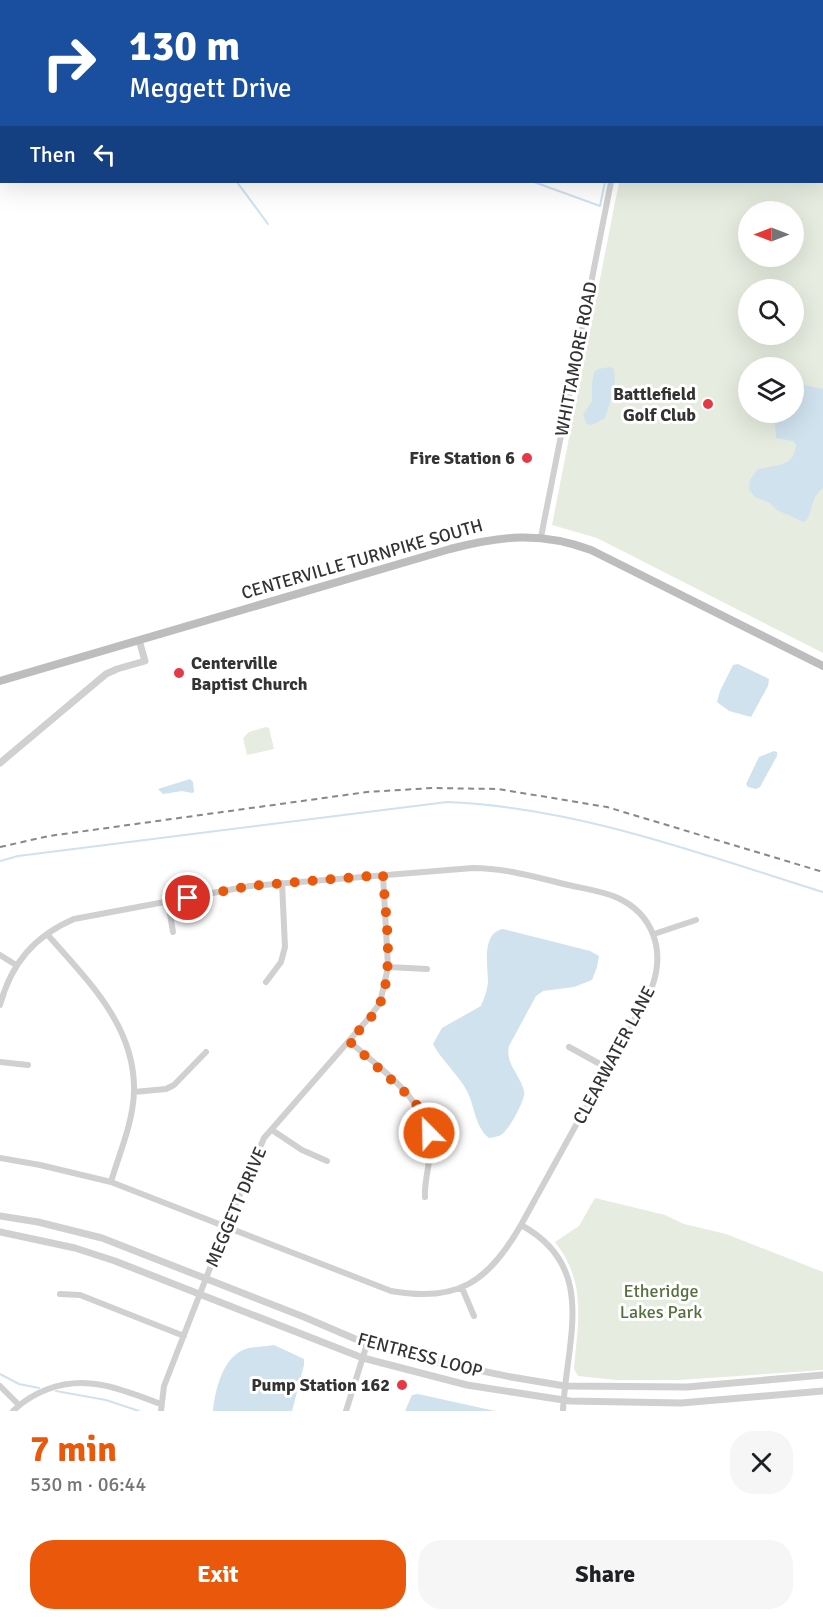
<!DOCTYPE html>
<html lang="en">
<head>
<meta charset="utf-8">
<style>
  :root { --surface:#fff; --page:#f6f6f6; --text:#202124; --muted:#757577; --accent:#ea580c }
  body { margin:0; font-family:Signika,sans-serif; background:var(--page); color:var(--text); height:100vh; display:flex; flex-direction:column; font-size:22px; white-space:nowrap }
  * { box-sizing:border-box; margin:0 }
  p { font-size:20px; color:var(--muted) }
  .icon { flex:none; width:33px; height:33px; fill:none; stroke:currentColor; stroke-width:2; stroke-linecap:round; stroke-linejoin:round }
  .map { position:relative; height:1411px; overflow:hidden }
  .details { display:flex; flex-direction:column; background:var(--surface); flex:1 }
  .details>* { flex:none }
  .guide { position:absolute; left:0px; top:0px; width:824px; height:183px; box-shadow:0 6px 24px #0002; background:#1a4fa0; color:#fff; overflow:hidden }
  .needle { width:39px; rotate:270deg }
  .buttons { position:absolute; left:738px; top:201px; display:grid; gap:12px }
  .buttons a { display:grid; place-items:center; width:66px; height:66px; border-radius:50%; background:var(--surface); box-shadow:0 6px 24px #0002; font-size:30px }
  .pin { position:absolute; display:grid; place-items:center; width:51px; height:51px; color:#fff; margin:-26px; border:3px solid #fff; border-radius:50%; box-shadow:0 2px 6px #0007 }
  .me { position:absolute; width:66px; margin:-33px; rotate:337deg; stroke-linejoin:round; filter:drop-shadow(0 0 4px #0008) }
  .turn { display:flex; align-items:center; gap:21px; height:126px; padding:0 30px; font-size:27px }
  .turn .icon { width:78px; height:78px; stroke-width:2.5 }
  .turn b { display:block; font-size:42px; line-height:51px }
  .then { display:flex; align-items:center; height:57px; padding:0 30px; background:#0003; gap:12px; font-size:22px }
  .round { display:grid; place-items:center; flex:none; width:63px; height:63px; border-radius:24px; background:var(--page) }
  .head { display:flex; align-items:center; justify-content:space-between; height:102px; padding:0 30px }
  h1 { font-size:36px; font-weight:700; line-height:45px; color:var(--accent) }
  .cta { display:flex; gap:12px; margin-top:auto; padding:12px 30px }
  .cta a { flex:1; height:69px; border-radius:24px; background:var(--accent); color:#fff; font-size:24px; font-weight:700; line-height:69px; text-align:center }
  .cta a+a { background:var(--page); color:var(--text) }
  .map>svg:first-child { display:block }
</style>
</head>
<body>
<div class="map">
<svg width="823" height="1411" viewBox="0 0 823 1411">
  <rect width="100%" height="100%" fill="#fff"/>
  <path fill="#e6ecdf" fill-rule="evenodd" d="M655 0H823V653L597 538 552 525 619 182H822V2L654 1ZM748 212H794V256H748ZM748 290H794V334H748ZM748 368H794V412H748Z
    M266 727 269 728 274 749 247 755 243 738 249 732Z
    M595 1198 665 1215 684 1224 726 1234 823 1272V1370L680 1380H616L578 1376 574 1369C578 1322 587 1282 555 1242L579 1226Z"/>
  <path fill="#cfe2ee" d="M610 367 614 369 615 386 605 418 592 425 587 424 583 415 592 401V383L594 372 598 369Z
    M804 385 823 389V488C808 500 814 515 804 522L777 510 770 503 755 497 749 489 750 480 757 470C774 464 794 469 796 445L793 441 776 438 775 424 778 413 794 412V391Z
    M738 664 769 679 768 686 751 717 729 711 717 702 720 691 733 665Z
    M774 751 777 752V756L760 787 756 789 748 787 746 784 759 757Z
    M190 779 193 782 194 792 192 793 182 791 163 794 158 789Z
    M503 929 590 951 599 956 597 967 592 980 574 987 543 991 536 996 509 1046C505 1064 520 1074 524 1091 526 1098 512 1124 506 1130 502 1136 496 1137 489 1138 475 1127 475 1107 467 1091 458 1074 442 1061 433 1044L442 1028 481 1006C484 999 487 991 488 983 488 966 481 933 503 929Z
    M274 1345 304 1359V1365L292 1411H213C215 1391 222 1361 241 1351 250 1346 264 1347 274 1345Z
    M418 1394 495 1411H405L412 1395Z"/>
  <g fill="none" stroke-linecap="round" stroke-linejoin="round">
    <path stroke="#cfe2ee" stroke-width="2" d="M126 2 127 0
      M402 2V0
      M641 2V0
      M0 67 2 66
      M237 182 268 224
      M534 182 600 206 605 182
      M0 861 18 856 447 802C576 807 701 854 823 892
      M0 1374 19 1384 39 1388
      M56 1391 106 1400 139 1411"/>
    <path stroke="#d0d0d0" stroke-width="6" d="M645 2 646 0
      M541 537 611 182
      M168 902 173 932
      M47 934C87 980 136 1026 134 1092 133 1123 119 1154 111 1182
      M654 934 696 920
      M0 955 16 965
      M388 967 427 969
      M266 982 281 962 285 947 282 883
      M0 1005C11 964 34 936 74 919L250 886 473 868C503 868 531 876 560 883 578 888 601 890 618 898 654 915 665 951 652 987L521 1225C488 1282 458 1303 391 1291L111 1182 40 1165 0 1158
      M349 1041C381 1070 427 1098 430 1146 431 1163 424 1179 425 1197
      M569 1047 609 1069
      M0 1062 28 1065
      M134 1092 166 1089 174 1085 206 1052
      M272 1130 302 1150 327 1161
      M521 1225C599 1267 566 1341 563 1411
      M462 1288 474 1316
      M60 1294 80 1295 184 1336
      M0 1386 19 1405
      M13 1411C23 1401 35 1394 48 1389 88 1374 123 1390 161 1404
      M161 1411 164 1386 226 1227 264 1138 368 1019 380 1003 388 967 383 875
      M346 1411 367 1344"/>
    <path stroke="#d0d0d0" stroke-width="7" d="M0 763 106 674 117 669 145 661 139 640
      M0 1216 38 1222 102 1238 304 1317 367 1344 438 1362 511 1377 565 1386 687 1387 823 1375
      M0 1232 75 1248 115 1261 363 1358 467 1385 570 1401 681 1403 823 1391"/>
    <path stroke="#bdbdbd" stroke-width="8" d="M0 681 450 549C501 536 540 531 591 550L823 666"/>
    <path stroke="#888" stroke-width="2" stroke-dasharray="6 4.5" stroke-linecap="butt" d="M0 847 49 836 367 792 432 788 498 789 607 807 823 872"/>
  </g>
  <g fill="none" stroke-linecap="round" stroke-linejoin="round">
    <path stroke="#ea580c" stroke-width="10" stroke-dasharray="0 18" d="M188 898 250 886 383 875C385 912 394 967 381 1001 375 1016 360 1029 349 1041L411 1098 419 1108 429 1133"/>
  </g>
  <g fill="#e63946" stroke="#fff" stroke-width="2">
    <circle cx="708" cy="404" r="6"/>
    <circle cx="527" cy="458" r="6"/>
    <circle cx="179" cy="673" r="6"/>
    <circle cx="402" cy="1385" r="6"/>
  </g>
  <g text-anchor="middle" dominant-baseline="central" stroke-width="6" stroke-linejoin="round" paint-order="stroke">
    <g font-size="18" fill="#333" stroke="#fff">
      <text transform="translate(576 359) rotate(-79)">WHITTAMORE ROAD</text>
      <text transform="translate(362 559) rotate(-16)">CENTERVILLE TURNPIKE SOUTH</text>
      <text transform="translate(614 1055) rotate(-62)">CLEARWATER LANE</text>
      <text transform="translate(236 1207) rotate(-67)">MEGGETT DRIVE</text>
      <text transform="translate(420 1355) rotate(15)">FENTRESS LOOP</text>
    </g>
    <g font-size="18" font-weight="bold" fill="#333" stroke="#fff" text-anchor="end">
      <text x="696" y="394">Battlefield<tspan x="696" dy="21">Golf Club</tspan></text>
      <text x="515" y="458">Fire Station 6</text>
      <text x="191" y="663" text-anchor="start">Centerville<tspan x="191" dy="21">Baptist Church</tspan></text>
      <text x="390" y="1385">Pump Station 162</text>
    </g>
    <g font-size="18" fill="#56703f" stroke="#fff">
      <text x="661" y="1291">Etheridge<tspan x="661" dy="21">Lakes Park</tspan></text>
    </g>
  </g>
</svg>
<div class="buttons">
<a><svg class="needle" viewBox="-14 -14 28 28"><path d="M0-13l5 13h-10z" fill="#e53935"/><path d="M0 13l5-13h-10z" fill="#757577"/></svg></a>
<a><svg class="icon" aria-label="search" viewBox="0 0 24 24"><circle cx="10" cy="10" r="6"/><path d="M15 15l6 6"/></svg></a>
<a><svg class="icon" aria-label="layers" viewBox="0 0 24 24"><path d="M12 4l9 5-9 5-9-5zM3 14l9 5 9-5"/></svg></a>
</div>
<div class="pin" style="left:188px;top:898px;background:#d93025"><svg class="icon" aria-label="arrive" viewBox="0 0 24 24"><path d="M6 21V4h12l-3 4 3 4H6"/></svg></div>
<svg class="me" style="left:429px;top:1133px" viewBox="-20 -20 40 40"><circle r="17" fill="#ea580c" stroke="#fff" stroke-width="3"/><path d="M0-11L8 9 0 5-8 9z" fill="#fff"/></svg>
<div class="guide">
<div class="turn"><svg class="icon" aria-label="right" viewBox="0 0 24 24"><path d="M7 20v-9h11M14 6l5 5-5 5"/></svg><div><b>130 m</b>Meggett Drive</div></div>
<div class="then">Then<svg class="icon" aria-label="left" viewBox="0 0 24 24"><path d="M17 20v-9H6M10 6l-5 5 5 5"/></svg></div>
</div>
</div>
<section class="details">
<div class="head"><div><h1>7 min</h1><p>530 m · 06:44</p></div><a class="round"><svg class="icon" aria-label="close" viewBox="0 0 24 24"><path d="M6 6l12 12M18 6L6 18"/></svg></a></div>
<div class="cta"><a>Exit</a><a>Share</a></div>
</section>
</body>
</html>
